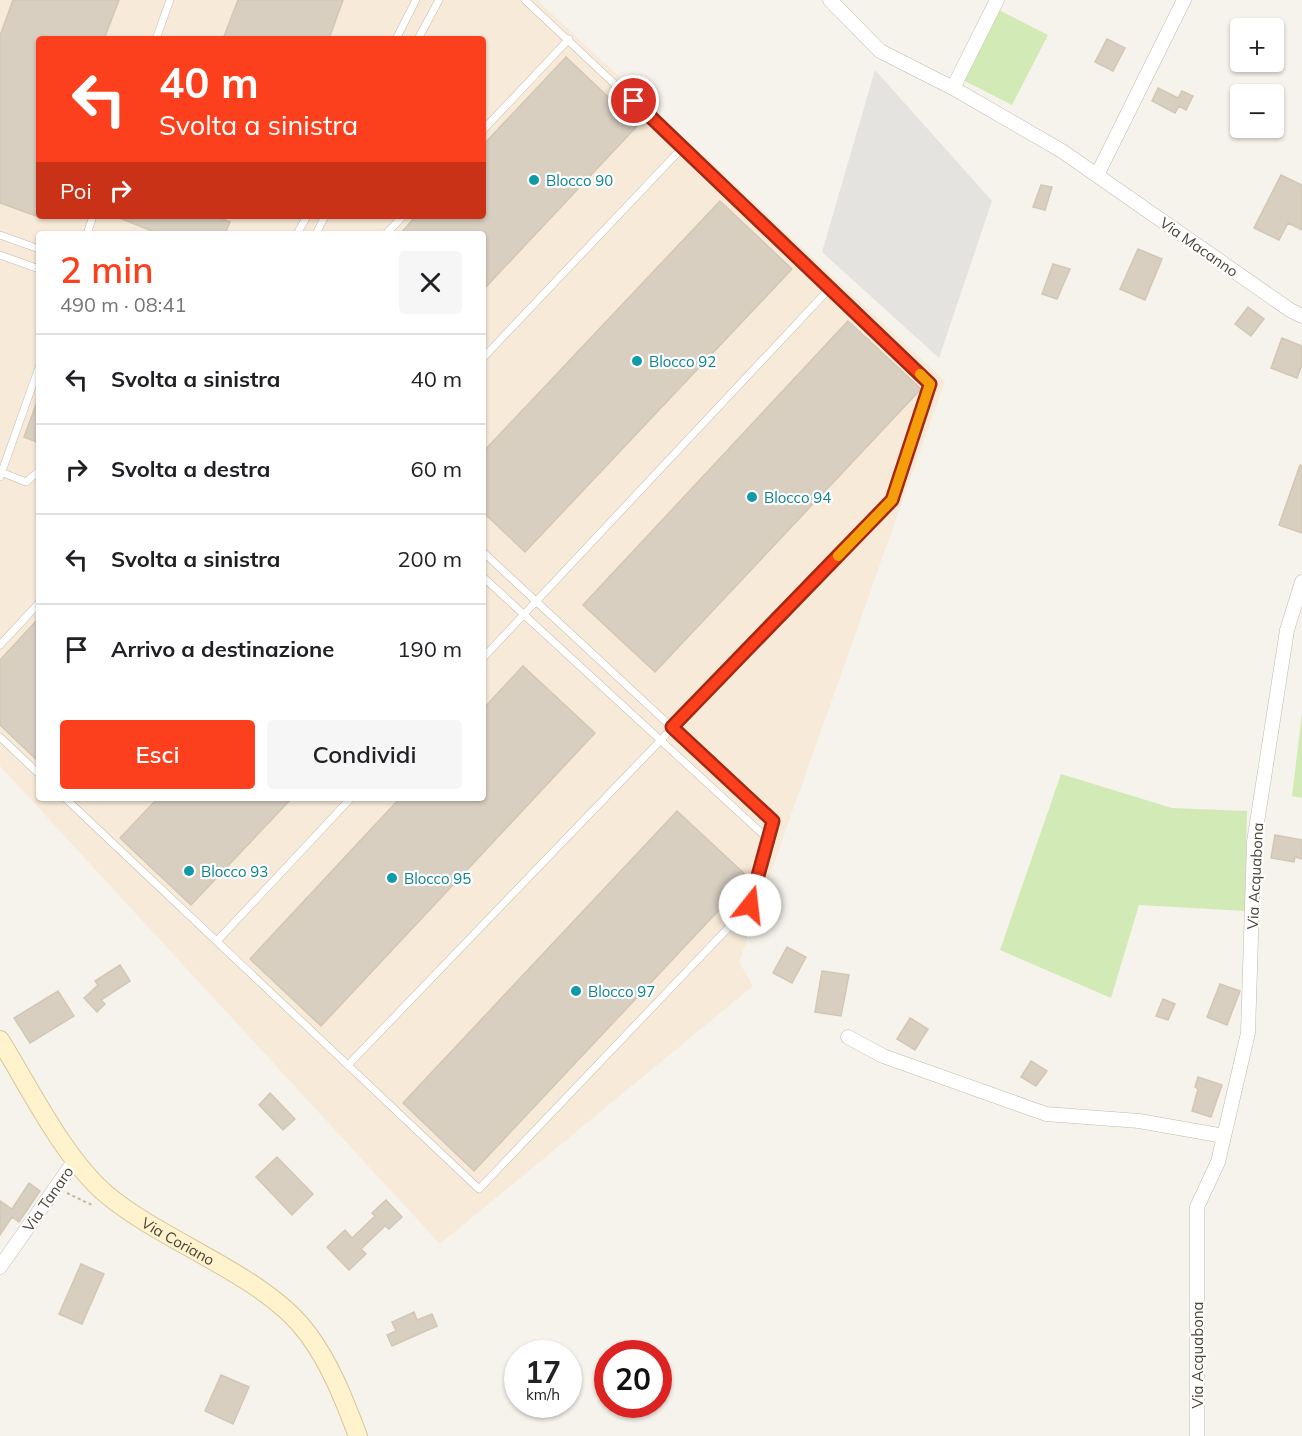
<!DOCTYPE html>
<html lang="it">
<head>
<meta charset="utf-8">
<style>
  :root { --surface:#fff; --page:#f6f6f6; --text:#202124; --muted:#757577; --line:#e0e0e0; --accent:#fc3f1d }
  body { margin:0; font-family:Mulish,sans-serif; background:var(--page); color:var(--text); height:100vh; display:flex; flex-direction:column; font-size:22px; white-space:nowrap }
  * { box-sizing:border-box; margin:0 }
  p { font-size:20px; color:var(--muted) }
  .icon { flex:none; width:33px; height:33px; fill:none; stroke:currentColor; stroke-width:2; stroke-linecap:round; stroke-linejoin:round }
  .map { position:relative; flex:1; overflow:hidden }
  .sheet { position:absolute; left:36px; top:231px; width:450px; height:570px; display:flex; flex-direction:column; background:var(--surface); border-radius:6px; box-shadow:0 2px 4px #0004 }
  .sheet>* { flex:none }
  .top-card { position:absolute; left:36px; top:36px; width:450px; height:183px; border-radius:6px; box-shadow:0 2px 4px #0004; background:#fc3f1d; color:#fff; overflow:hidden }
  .tools { position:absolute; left:1230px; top:18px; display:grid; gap:12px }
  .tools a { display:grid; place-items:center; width:54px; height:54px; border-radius:6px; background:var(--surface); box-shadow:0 2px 4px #0004; font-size:30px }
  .speed { position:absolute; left:504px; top:1340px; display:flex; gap:12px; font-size:30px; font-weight:700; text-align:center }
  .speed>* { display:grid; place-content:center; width:78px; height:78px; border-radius:50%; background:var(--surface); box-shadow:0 2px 4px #0004; line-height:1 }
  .speed small { font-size:15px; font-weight:400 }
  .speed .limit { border:9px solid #d22; background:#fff; color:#111 }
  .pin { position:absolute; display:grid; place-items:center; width:51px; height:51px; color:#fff; margin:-26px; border:3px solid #fff; border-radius:50%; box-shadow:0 2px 6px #0007 }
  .me { position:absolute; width:66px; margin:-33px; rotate:16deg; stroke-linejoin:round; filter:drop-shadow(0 0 4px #0008) }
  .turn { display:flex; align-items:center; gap:21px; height:126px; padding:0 24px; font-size:27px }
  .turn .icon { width:78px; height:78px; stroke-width:2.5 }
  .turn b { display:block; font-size:42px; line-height:51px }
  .then { display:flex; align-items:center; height:57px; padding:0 24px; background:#0003; gap:12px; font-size:22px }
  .round { display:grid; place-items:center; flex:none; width:63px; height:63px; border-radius:6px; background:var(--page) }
  .summary { display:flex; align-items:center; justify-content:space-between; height:102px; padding:0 24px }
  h1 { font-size:36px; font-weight:600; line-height:45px; color:var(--accent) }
  .cta { display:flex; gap:12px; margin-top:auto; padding:12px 24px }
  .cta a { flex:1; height:69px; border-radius:6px; background:var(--accent); color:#fff; font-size:24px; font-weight:600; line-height:69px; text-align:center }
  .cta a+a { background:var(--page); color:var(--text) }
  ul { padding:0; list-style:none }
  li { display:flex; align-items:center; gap:18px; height:90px; padding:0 24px; border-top:2px solid var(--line) }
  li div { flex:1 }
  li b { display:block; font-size:22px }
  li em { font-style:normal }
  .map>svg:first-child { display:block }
</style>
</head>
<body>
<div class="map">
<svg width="1302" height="1436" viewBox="0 0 1302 1436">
  <rect width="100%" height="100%" fill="#f6f3ec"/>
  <path fill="#f7ead8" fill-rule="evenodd" d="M0 0H537L945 381 739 962 753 986 440 1244 0 766ZM39 39H483V216H39ZM39 234H483V798H39Z"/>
  <path fill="#d2eab5" d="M999 10 1048 35 1012 105 963 80Z
    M1302 713V798L1292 796Z
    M1061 774 1172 808 1247 811 1245 911 1139 905 1111 998 1000 950Z"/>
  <path fill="#e5e3e0" d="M875 70 992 201 939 358 822 252Z"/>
  <path fill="#d8cfc1" stroke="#d3c7b4" stroke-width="1.5" d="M13 0H119L104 39H39V217L0 203V36Z
    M238 0H343L329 39H223Z
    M1107 39 1125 48 1113 71 1095 62Z
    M566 57 638 125 483 290V234H400L416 216H483V145Z
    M1158 88 1178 98 1182 91 1193 96 1186 110 1179 106 1175 113 1152 101Z
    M1281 175 1302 185V230L1288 223 1279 240 1254 228Z
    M1041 185 1052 187 1045 210 1033 207Z
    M720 201 792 269 525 552 483 512V452Z
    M115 216H215L230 222 225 234H159Z
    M1138 249 1162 259 1145 300 1120 289Z
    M1053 264 1070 269 1057 299 1042 294Z
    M1248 307 1264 319 1251 336 1235 324Z
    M848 321 921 389 655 672 583 605Z
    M1282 338 1302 346V365L1297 378 1271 368Z
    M38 399H39V443L24 437Z
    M1300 465 1302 466V533L1279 525Z
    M39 618V762L0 725V660Z
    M523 666 595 733 321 1026 250 959 400 798H483V709Z
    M158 798H292L191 905 120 838Z
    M677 811 749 878 474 1171 403 1103Z
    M1275 835 1302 840V859L1295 857 1294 862 1271 858Z
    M787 947 806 957 792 983 773 973Z
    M120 965 130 981 101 1000 105 1004 97 1012 84 998 98 985 95 981Z
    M822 971 849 975 841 1016 815 1012Z
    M1220 984 1240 991 1227 1025 1207 1017Z
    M58 991 74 1016 30 1043 14 1018Z
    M1163 999 1175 1004 1168 1020 1156 1016Z
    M910 1018 928 1029 915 1050 897 1039Z
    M1031 1061 1047 1071 1036 1086 1021 1077Z
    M1198 1077 1222 1085 1211 1117 1192 1111 1198 1089 1195 1087Z
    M270 1093 295 1119 283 1130 259 1105Z
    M277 1157 313 1194 292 1215 256 1177Z
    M29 1183 40 1191 19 1222 12 1217 0 1235V1201L12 1209Z
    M386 1200 402 1217 389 1229 385 1226 361 1249 366 1254 349 1270 327 1247 345 1230 352 1238 375 1216 372 1213Z
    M81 1264 104 1274 82 1324 59 1314Z
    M414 1312 417 1320 432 1314 437 1326 392 1346 387 1335 396 1331 392 1322Z
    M221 1375 249 1387 233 1424 205 1411Z"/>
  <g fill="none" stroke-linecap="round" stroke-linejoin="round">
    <g stroke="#c2bbae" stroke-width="8">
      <path id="service" d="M156 39 170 0
        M396 39 416 0
        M418 39 439 0
        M483 130 569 39
        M87 234 93 216
        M297 234 307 216
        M316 234 325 216
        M386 234 403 216
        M0 235 39 249
        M0 255 39 269
        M483 358 683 147
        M1 472 26 482 39 471
        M0 477 39 367
        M483 577 768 839
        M0 645 39 603
        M483 658 831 287
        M0 737 39 774
        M65 798 479 1189 750 905 773 821 483 552
        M217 941 351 798
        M348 1065 892 500 930 384 831 287 525 0"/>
    </g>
    <g stroke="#c2bbae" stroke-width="15">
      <path id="minor" d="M830 0 880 51 953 88 1062 151 1290 310 1302 316
        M953 88 997 0
        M1097 175 1184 0
        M848 1037 883 1056 1046 1114 1139 1121 1224 1136
        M0 1267 75 1160
        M1197 1436V1207L1218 1162 1248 1033 1254 842 1287 630 1302 582"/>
    </g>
    <g stroke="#d6c79b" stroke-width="20">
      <g id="secondary">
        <path id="s1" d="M0 1040C30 1088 63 1157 106 1194 164 1243 265 1275 308 1334 331 1365 344 1400 358 1436"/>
      </g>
    </g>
    <path stroke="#c4b79f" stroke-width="2" stroke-dasharray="3 3" stroke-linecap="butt" d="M67 1193 94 1206"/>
    <use href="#service" stroke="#fff" stroke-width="7"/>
    <use href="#minor" stroke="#fff" stroke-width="14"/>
    <use href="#secondary" stroke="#fff3cd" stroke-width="18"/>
  </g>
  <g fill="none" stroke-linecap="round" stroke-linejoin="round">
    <g stroke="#a42913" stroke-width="15">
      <path id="route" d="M634 101 930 384 892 500 672 727 773 821 750 905"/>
    </g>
    <use href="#route" stroke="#fc3f1d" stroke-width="10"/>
    <path stroke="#f59e0b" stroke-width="10" d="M838 556 892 500 930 384 920 374"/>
  </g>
  <g fill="#0f9aa8" stroke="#fff" stroke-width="2">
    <circle cx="534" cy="180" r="6"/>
    <circle cx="637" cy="361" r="6"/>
    <circle cx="752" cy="497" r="6"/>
    <circle cx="189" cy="871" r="6"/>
    <circle cx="392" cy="878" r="6"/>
    <circle cx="576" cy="991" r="6"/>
  </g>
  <g text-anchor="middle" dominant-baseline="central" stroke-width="4.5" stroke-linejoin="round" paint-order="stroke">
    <g font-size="15" fill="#0d838f" stroke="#fff" text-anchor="start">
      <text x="546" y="180">Blocco 90</text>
      <text x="649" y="361">Blocco 92</text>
      <text x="764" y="497">Blocco 94</text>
      <text x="201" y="871">Blocco 93</text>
      <text x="404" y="878">Blocco 95</text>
      <text x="588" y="991">Blocco 97</text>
    </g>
    <g font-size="15" fill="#4b4439" stroke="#fff">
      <text transform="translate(1199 247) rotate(35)">Via Macanno</text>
      <text transform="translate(1255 876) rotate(-87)">Via Acquabona</text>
      <text transform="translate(48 1199) rotate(-55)">Via Tanaro</text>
      <text stroke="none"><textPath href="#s1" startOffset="274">Via Coriano</textPath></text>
      <text transform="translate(1197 1355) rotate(-90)">Via Acquabona</text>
    </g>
  </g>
</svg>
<div class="tools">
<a>+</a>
<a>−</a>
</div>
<div class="speed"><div>17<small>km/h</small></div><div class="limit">20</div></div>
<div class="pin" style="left:634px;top:101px;background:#d93025"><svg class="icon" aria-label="arrive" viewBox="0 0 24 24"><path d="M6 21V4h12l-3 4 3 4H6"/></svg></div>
<svg class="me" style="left:750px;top:905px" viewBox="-20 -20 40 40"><circle r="19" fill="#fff"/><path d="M0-13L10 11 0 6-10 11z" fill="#fc3f1d"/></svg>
<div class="top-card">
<div class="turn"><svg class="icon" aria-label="left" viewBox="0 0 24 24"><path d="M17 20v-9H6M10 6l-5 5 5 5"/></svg><div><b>40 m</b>Svolta a sinistra</div></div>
<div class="then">Poi<svg class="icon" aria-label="right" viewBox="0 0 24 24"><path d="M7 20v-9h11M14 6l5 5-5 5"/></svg></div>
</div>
<section class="sheet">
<div class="summary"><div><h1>2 min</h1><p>490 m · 08:41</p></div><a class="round"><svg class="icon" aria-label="close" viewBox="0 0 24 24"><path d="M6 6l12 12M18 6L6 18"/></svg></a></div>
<ul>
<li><svg class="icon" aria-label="left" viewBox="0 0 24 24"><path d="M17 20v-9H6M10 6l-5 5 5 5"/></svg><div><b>Svolta a sinistra</b></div><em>40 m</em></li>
<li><svg class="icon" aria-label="right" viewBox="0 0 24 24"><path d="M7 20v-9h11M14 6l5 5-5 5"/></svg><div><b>Svolta a destra</b></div><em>60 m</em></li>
<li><svg class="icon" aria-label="left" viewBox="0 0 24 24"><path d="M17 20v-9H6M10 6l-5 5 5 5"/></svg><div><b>Svolta a sinistra</b></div><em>200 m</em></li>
<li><svg class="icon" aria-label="arrive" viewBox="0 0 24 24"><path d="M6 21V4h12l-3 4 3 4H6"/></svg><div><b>Arrivo a destinazione</b></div><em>190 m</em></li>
</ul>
<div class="cta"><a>Esci</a><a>Condividi</a></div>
</section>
</div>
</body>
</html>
